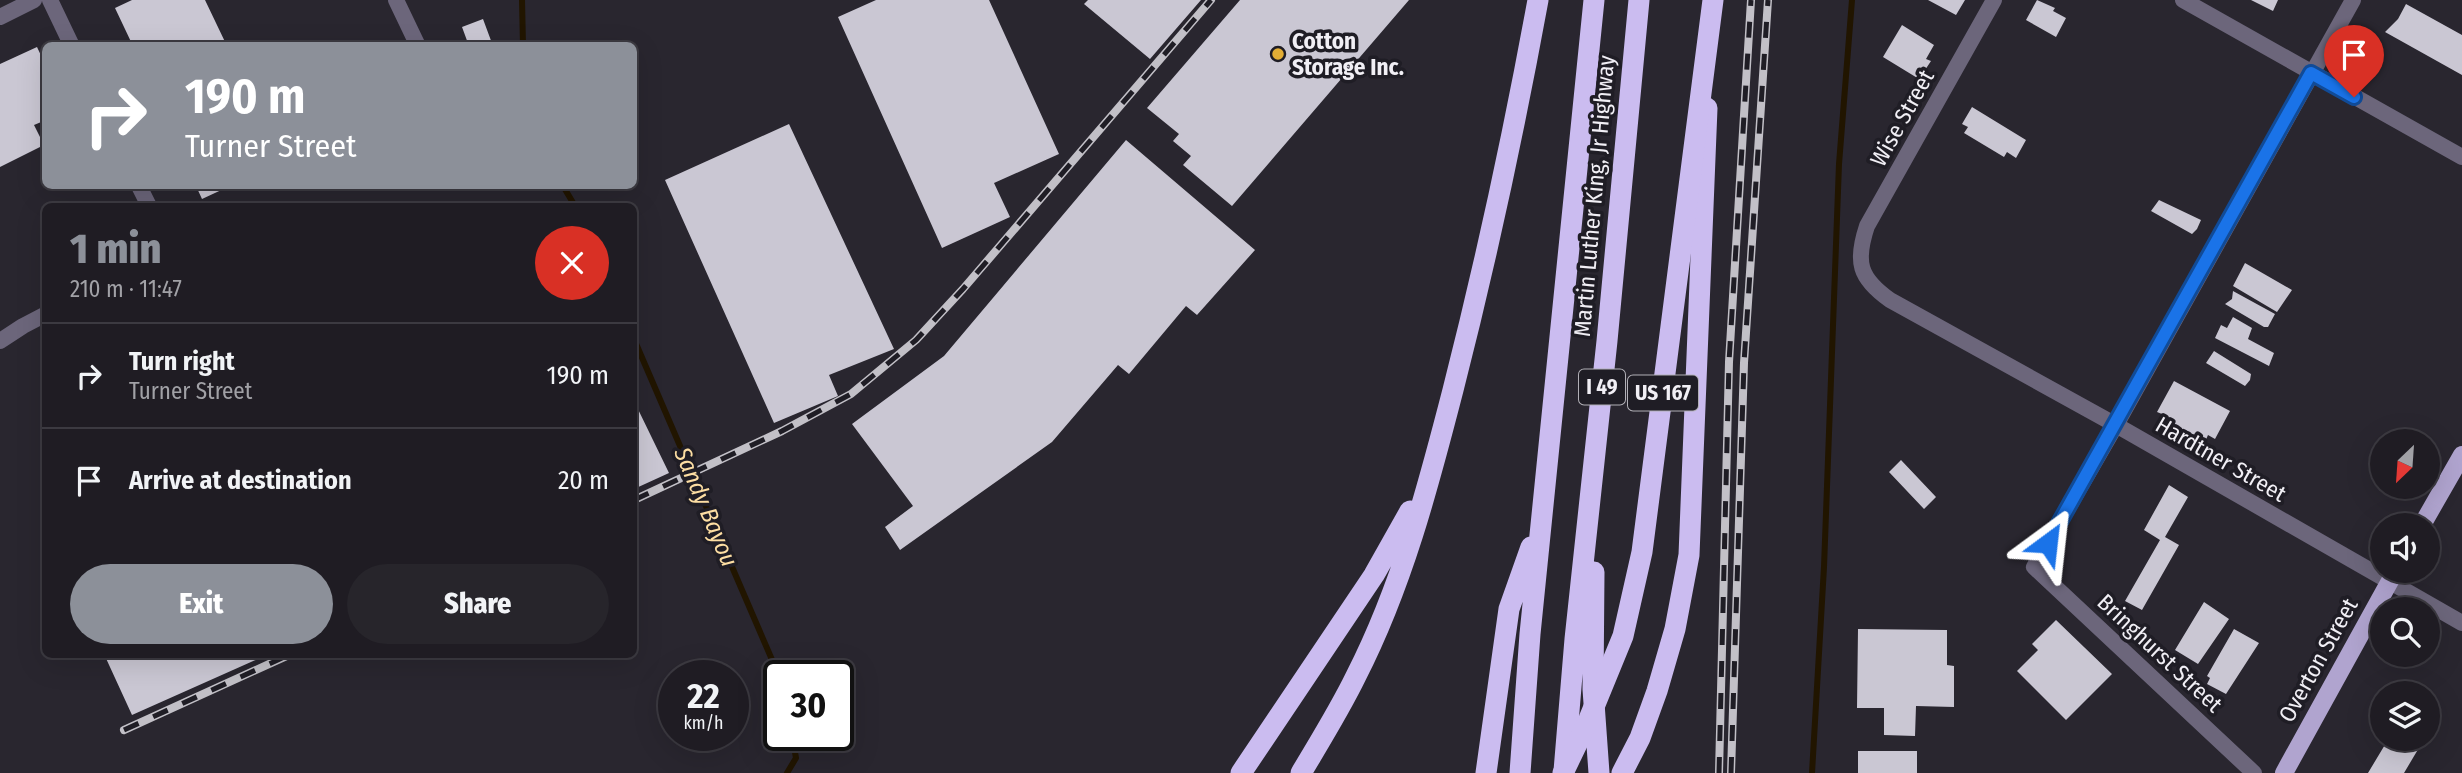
<!DOCTYPE html>
<html lang="en">
<head>
<meta charset="utf-8">
<style>
  :root { --surface:#1f1c23; --page:#27252b; --text:#f1f3f6; --muted:#a1a1a6; --line:#3c3a41; --accent:#8c9099 }
  body { margin:0; font-family:"Fira Sans Condensed",sans-serif; background:var(--page); color:var(--text); height:100vh; display:flex; flex-direction:column; font-size:26px; white-space:nowrap }
  * { box-sizing:border-box; margin:0 }
  p { font-size:23px; color:var(--muted) }
  .icon { flex:none; width:38px; height:38px; fill:none; stroke:currentColor; stroke-width:2; stroke-linecap:round; stroke-linejoin:round }
  .map { position:relative; flex:1; overflow:hidden }
  .sheet { position:absolute; left:42px; top:203px; width:595px; height:455px; display:flex; flex-direction:column; background:var(--surface); border-radius:10px; box-shadow:0 7px 28px #0002,0 0 0 2px var(--line) }
  .sheet>* { flex:none }
  .top-card { position:absolute; left:42px; top:42px; width:595px; height:147px; border-radius:10px; box-shadow:0 7px 28px #0002,0 0 0 2px var(--line); background:#8c9099; color:#fff; overflow:hidden }
  .needle { width:46px; rotate:205deg }
  .controls { position:absolute; left:2370px; top:429px; display:grid; gap:14px }
  .controls a { display:grid; place-items:center; width:70px; height:70px; border-radius:50%; background:var(--surface); box-shadow:0 7px 28px #0002,0 0 0 2px var(--line); font-size:35px }
  .speed { position:absolute; left:658px; top:660px; display:flex; gap:14px; font-size:35px; font-weight:700; text-align:center }
  .speed>* { display:grid; place-content:center; width:91px; height:91px; border-radius:50%; background:var(--surface); box-shadow:0 7px 28px #0002,0 0 0 2px var(--line); line-height:1 }
  .speed small { font-size:18px; font-weight:400 }
  .speed .limit { border:4px solid #111; border-radius:10px; background:#fff; color:#111 }
  .pin { position:absolute; display:grid; place-items:center; width:60px; height:60px; color:#fff; margin:-72px -30px; border-radius:50% 50% 50% 0; rotate:-45deg; box-shadow:0 0 7px #0007 }
  .pin .icon { rotate:45deg }
  .me { position:absolute; width:77px; margin:-38px; rotate:30deg; stroke-linejoin:round; filter:drop-shadow(0 0 5px #0008) }
  .turn { display:flex; align-items:center; gap:24px; height:147px; padding:0 28px; font-size:32px }
  .turn .icon { width:91px; height:91px; stroke-width:2.5 }
  .turn b { display:block; font-size:49px; line-height:60px }
  .round { display:grid; place-items:center; flex:none; width:74px; height:74px; border-radius:37px; background:var(--page) }
  .overview { display:flex; align-items:center; justify-content:space-between; height:119px; padding:0 28px }
  h1 { font-size:42px; font-weight:800; line-height:52px; color:var(--accent) }
  .button { display:flex; gap:14px; margin-top:auto; padding:14px 28px }
  .button a { flex:1; height:80px; border-radius:42px; background:var(--accent); color:#fff; font-size:28px; font-weight:800; line-height:80px; text-align:center }
  .button a+a { background:var(--page); color:var(--text) }
  ul { padding:0; list-style:none }
  li { display:flex; align-items:center; gap:21px; height:105px; padding:0 28px; border-top:2px solid var(--line) }
  li div { flex:1 }
  li b { display:block; font-size:26px }
  li em { font-style:normal }
  .map>svg:first-child { display:block }
</style>
</head>
<body>
<div class="map">
<svg width="2462" height="773" viewBox="0 0 2462 773">
  <rect width="100%" height="100%" fill="#29262f"/>
  <g fill="none" stroke-linecap="round" stroke-linejoin="round">
    <path stroke="#211500" stroke-width="6" d="M522 0 523 46
      M563 186 575 206
      M634 339 779 676
      M787 773 796 758 792 735
      M1812 773 1824 567 1839 164 1852 0"/>
  </g>
  <path fill="#cac7d3" d="M132 0H205L227 46H133L115 8Z
    M876 0H989L1059 154 994 183 1010 217 942 248 838 17Z
    M1088 0H1201L1150 59 1084 4Z
    M1240 0H1409L1232 206 1183 165 1191 156 1173 141 1179 134 1147 108Z
    M1928 0H1965L1956 15Z
    M2037 0 2055 8 2053 11 2066 18 2056 37 2026 20Z
    M2251 0H2278L2273 11Z
    M2406 4 2462 35V75L2385 32 2398 19Z
    M483 19 493 46H469L462 27Z
    M1902 25 1934 45 1926 59 1931 61 1919 79 1883 57Z
    M37 47 46 66V120L34 125 44 145 0 167V64Z
    M1972 107 2026 140 2016 158 2007 152 2004 157 1964 133 1968 127 1962 124Z
    M789 124 894 349 829 375 838 396 774 423 665 180Z
    M1126 140 1255 250 1197 315 1186 306 1129 374 1118 365 1052 442 900 550 885 527 913 506 852 424 944 356Z
    M196 186H230L202 199Z
    M2159 200 2201 220 2197 229 2192 234 2151 211Z
    M2245 263 2292 290 2277 312 2233 286Z
    M2233 291 2275 314 2268 327H2264L2225 304 2232 299Z
    M2233 317 2252 328 2248 339 2274 353 2269 366 2215 338 2221 325 2227 328Z
    M2214 351 2251 374 2250 380 2245 386 2206 363Z
    M2174 381 2230 411 2215 439 2208 435 2205 442 2160 418 2162 414 2157 412Z
    M634 401 669 473 634 489Z
    M1901 460 1936 497 1924 509 1889 472Z
    M2169 485 2188 497 2165 537 2179 545 2142 610 2125 601 2160 540 2144 530Z
    M2204 602 2229 619 2198 664 2175 650Z
    M2056 620 2112 674 2066 720 2017 671 2038 650 2032 644Z
    M1858 629 1947 630V665L1954 666V707L1916 706 1915 736 1884 735V708H1857Z
    M2234 629 2259 643 2226 694 2207 684 2210 678 2207 676Z
    M104 654H269L132 715Z
    M2389 738H2418L2423 741 2404 773H2368Z
    M1858 751H1917V773H1858Z"/>
  <g fill="none" stroke-linecap="round" stroke-linejoin="round">
    <path stroke="#6c667b" stroke-width="16" d="M50 0 72 46
      M396 0 418 46
      M1994 0 1867 226C1855 262 1859 278 1890 300L2116 425 2462 623
      M2183 0 2462 157
      M0 17 34 0
      M139 186 149 206
      M0 341 23 326 46 314
      M2254 773 2034 567 2116 425 2353 0"/>
    <path stroke="#b0a4cf" stroke-width="18" d="M2422 525 2462 455
      M2284 773 2396 570"/>
    <path stroke="#cbbcf0" stroke-width="21" d="M1594 572 1593 689 1599 773
      M1564 771 1575 639 1607 341 1639 0
      M1241 773 1374 575 1410 511
      M1301 773C1320 741 1340 709 1356 676 1402 586 1428 487 1453 390 1486 261 1514 131 1538 0
      M1486 773 1509 609 1531 547
      M1520 773 1530 634 1594 0
      M1622 773 1640 738 1657 691 1675 629 1689 555 1707 108"/>
    <g stroke="#c2c0c7" stroke-width="8">
      <path id="rail" d="M634 500 782 431 851 394 916 340 963 289 1211 0
        M124 730 291 654
        M1719 773 1729 362 1751 0
        M1731 773 1744 363 1768 0"/>
    </g>
    <use href="#rail" stroke="#1f1d25" stroke-width="5" stroke-dasharray="16" stroke-linecap="butt"/>
    <path stroke="#cbbcf0" stroke-width="21" d="M1563 773 1589 719 1623 636 1642 552 1713 0"/>
  </g>
  <g fill="none" stroke-linecap="round" stroke-linejoin="round">
    <g stroke="#114b97" stroke-width="18">
      <path id="route" d="M2048 543 2311 73 2354 97"/>
    </g>
    <use href="#route" stroke="#1a73e8" stroke-width="12"/>
  </g>
  <circle fill="#e3ae35" stroke="#1f1d25" stroke-width="2.5" cx="1278" cy="54" r="7"/>
  <g text-anchor="middle" dominant-baseline="central" stroke-width="7" stroke-linejoin="round" paint-order="stroke">
    <g fill="#1f1d25" stroke="#b2b0b7" stroke-width="2">
      <rect x="1579" y="369.5" width="46" height="35" rx="5"/>
      <rect x="1628" y="375.5" width="70" height="35" rx="5"/>
    </g>
    <g font-size="21" font-weight="bold" fill="#f1eff5">
      <text x="1602" y="387">I 49</text>
      <text x="1663" y="393">US 167</text>
    </g>
    <g font-size="23" font-weight="bold" fill="#f1eff5" stroke="#1f1d25" text-anchor="start">
      <text x="1292" y="41">Cotton<tspan x="1292" dy="26">Storage Inc.</tspan></text>
    </g>
    <g font-size="23" fill="#f1eff5" stroke="#1f1d25">
      <text transform="translate(1902 118) rotate(-61)">Wise Street</text>
      <text transform="translate(1594 196) rotate(-85)">Martin Luther King, Jr Highway</text>
      <text transform="translate(2221 459) rotate(30)">Hardtner Street</text>
      <text transform="translate(2160 653) rotate(43)">Bringhurst Street</text>
      <text transform="translate(2318 660) rotate(-61)">Overton Street</text>
    </g>
    <g font-size="24" font-style="italic" fill="#fddea3" stroke="#1f1d25">
      <text transform="translate(706 507) rotate(67)">Sandy Bayou</text>
    </g>
  </g>
</svg>
<div class="controls">
<a><svg class="needle" viewBox="-14 -14 28 28"><path d="M0-13l5 13h-10z" fill="#e53935"/><path d="M0 13l5-13h-10z" fill="#a1a1a6"/></svg></a>
<a><svg class="icon" aria-label="sound" viewBox="0 0 24 24"><path d="M4 9h4l5-4v14l-5-4H4zM17 9q2 3 0 6"/></svg></a>
<a><svg class="icon" aria-label="search" viewBox="0 0 24 24"><circle cx="10" cy="10" r="6"/><path d="M15 15l6 6"/></svg></a>
<a><svg class="icon" aria-label="layers" viewBox="0 0 24 24"><path d="M12 4l9 5-9 5-9-5zM3 14l9 5 9-5"/></svg></a>
</div>
<div class="speed"><div>22<small>km/h</small></div><div class="limit">30</div></div>
<div class="pin" style="left:2354px;top:97px;background:#d93025"><svg class="icon" aria-label="arrive" viewBox="0 0 24 24"><path d="M6 21V4h12l-3 4 3 4H6"/></svg></div>
<svg class="me" style="left:2048px;top:543px" viewBox="-20 -20 40 40"><path d="M0-17L14 15 0 8-14 15z" fill="#1a73e8" stroke="#fff" stroke-width="4"/></svg>
<div class="top-card">
<div class="turn"><svg class="icon" aria-label="right" viewBox="0 0 24 24"><path d="M7 20v-9h11M14 6l5 5-5 5"/></svg><div><b>190 m</b>Turner Street</div></div>
</div>
<section class="sheet">
<div class="overview"><div><h1>1 min</h1><p>210 m · 11:47</p></div><a class="round" style="background:#d93025;color:#fff"><svg class="icon" aria-label="close" viewBox="0 0 24 24"><path d="M6 6l12 12M18 6L6 18"/></svg></a></div>
<ul>
<li><svg class="icon" aria-label="right" viewBox="0 0 24 24"><path d="M7 20v-9h11M14 6l5 5-5 5"/></svg><div><b>Turn right</b><p>Turner Street</p></div><em>190 m</em></li>
<li><svg class="icon" aria-label="arrive" viewBox="0 0 24 24"><path d="M6 21V4h12l-3 4 3 4H6"/></svg><div><b>Arrive at destination</b></div><em>20 m</em></li>
</ul>
<div class="button"><a>Exit</a><a>Share</a></div>
</section>
</div>
</body>
</html>
